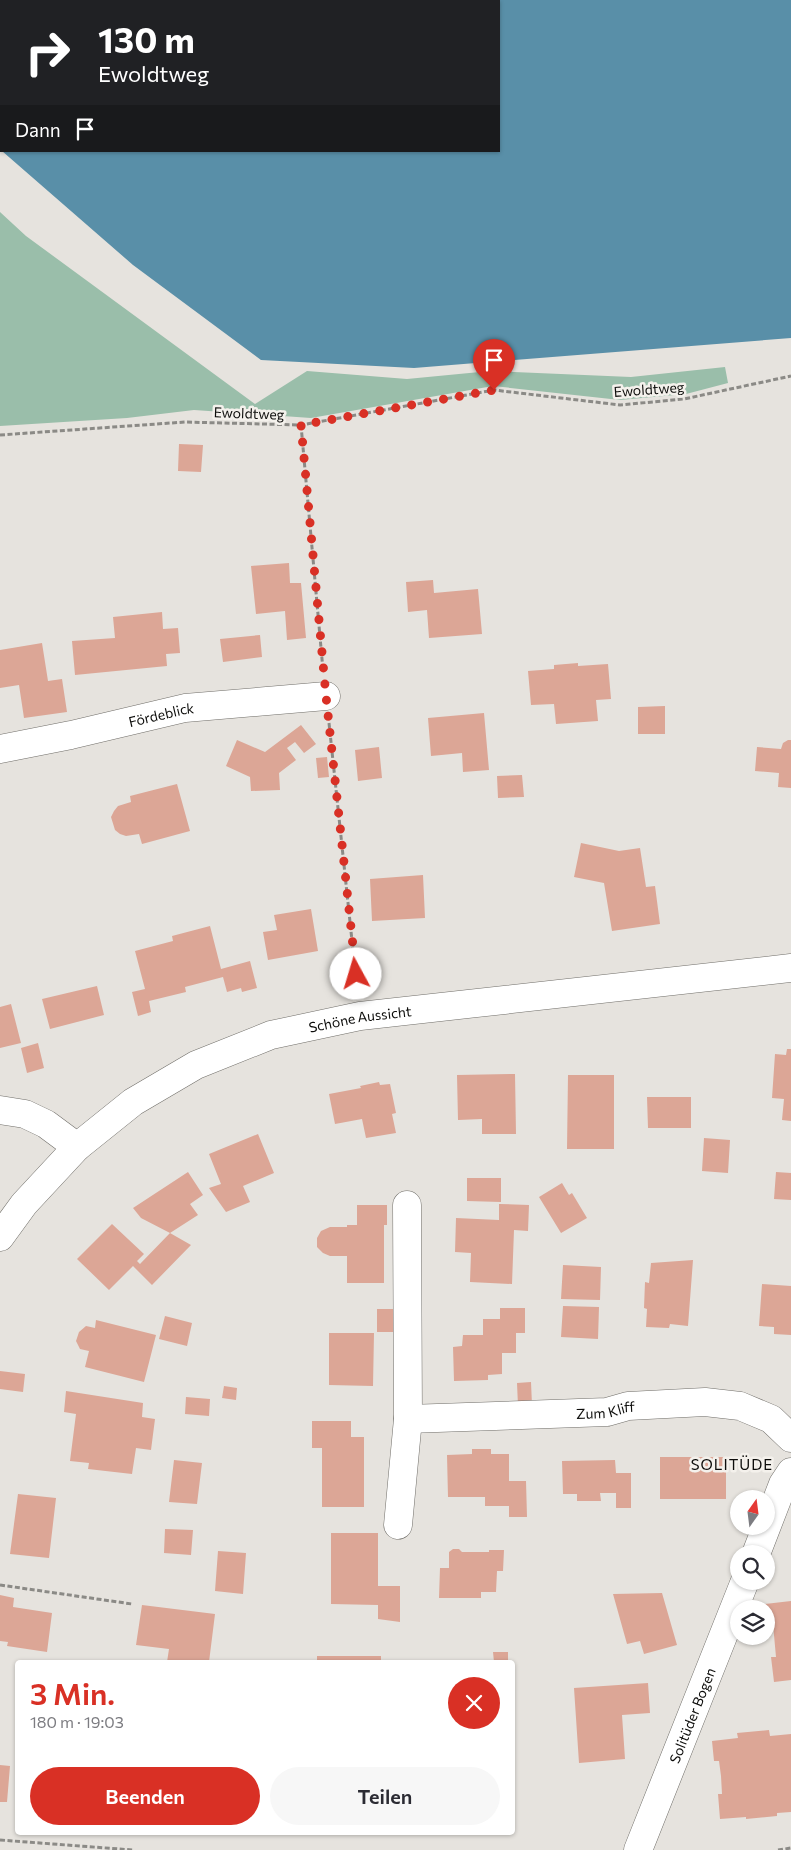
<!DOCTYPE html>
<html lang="de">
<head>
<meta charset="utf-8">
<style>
  :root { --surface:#fff; --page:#f7f7f7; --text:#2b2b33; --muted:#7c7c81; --accent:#d93025 }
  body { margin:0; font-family:Commissioner,sans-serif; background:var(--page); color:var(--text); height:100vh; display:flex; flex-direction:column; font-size:19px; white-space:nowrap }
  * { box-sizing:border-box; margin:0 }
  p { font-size:16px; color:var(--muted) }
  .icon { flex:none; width:28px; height:28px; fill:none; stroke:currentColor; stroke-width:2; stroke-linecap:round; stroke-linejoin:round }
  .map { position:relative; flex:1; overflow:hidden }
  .sheet { position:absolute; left:15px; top:1660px; width:500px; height:175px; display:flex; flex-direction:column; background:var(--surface); border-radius:5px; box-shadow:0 1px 4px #0004 }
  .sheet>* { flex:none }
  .top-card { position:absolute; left:0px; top:0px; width:500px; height:152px; box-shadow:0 1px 4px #0004; background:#202124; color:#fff; overflow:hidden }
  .needle { width:32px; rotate:14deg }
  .tools { position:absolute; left:730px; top:1490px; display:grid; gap:10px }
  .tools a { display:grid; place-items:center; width:45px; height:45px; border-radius:50%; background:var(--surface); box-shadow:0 1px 4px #0004; font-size:25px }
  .pin { position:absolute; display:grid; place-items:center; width:42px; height:42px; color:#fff; margin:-51px -21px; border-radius:50% 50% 50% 0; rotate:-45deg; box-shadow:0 0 5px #0007 }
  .pin .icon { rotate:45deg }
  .me { position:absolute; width:55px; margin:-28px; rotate:354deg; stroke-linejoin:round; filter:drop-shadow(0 0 4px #0008) }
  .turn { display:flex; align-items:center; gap:18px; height:105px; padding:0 15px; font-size:22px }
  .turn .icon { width:65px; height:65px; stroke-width:2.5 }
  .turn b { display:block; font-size:35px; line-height:42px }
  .then { display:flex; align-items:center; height:48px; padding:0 15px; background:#0003; gap:10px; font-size:19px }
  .round { display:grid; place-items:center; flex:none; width:52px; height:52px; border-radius:26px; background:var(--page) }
  .headline { display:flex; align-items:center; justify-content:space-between; height:85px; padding:0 15px }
  h1 { font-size:30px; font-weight:600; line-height:38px; color:var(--accent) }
  .action { display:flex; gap:10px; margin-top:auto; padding:10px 15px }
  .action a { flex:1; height:58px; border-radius:30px; background:var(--accent); color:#fff; font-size:20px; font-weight:600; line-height:58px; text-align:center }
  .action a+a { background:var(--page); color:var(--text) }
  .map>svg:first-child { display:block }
</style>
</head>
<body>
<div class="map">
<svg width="791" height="1850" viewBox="0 0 791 1850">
  <rect width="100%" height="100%" fill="#e6e3de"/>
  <path fill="#9abeaa" d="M0 212 26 236 255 404 307 371 407 379 490 371 631 377 725 367 728 383 686 394 620 400 493 386 311 418 194 410 127 418 0 426Z"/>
  <path fill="#598fa8" d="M0 0H791V338L414 368 261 360 133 265 2 151H499V1H1V151Z"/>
  <path fill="#dca696" d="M179 444 203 445 201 472 178 471Z
    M289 563 290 583H301L306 638 287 640 285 611 256 614 251 566Z
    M433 580 434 593 478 589 482 634 429 638 427 610 408 612 406 582Z
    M162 612 163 629 178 628 180 653 166 654 167 666 75 675 72 641 115 638 113 617Z
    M260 635 262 657 223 662 220 639Z
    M42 643 48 681 62 679 67 712 24 718 19 685 0 688V650Z
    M578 663V666L608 664 611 699 596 700 598 721 556 724 554 704 531 705 528 671 554 669V665Z
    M665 706V734H638V707Z
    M484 713 489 770 463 772 462 753 431 756 428 718Z
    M301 725 316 744 304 753 295 742 287 748 296 760 279 773 280 790 251 791 250 777 226 766 237 740 265 752Z
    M788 740H791V788L778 787 779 773 755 771 757 747 781 749 783 743Z
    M379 747 382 778 358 781 355 750Z
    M327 757 329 777 318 778 316 758Z
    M522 775 524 797 498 798 497 776Z
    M177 784 190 831 142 844 139 834 126 836 120 834 115 830 111 817 114 811 118 806 131 802 130 796Z
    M581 843 619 851 640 848 646 887 655 886 660 924 612 931 604 883 574 877Z
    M423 875 425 918 372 921 370 879Z
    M311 909 318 951 268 960 263 932 277 930 274 915Z
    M210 926 221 969 250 961 257 988 242 992 241 988 227 992 223 977 185 987 186 992 149 1001 151 1012 138 1016 132 992 145 989 135 951 173 941 172 936Z
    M97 986 104 1015 50 1029 42 999Z
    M11 1004 21 1043 0 1048V1007Z
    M38 1043 44 1068 27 1073 21 1048Z
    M787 1049H791V1121L782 1120 784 1099 772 1098 775 1054 786 1055Z
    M515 1074 516 1134H482V1119L458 1120 457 1075Z
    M568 1075H614V1149H567Z
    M379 1082 380 1085 390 1084 396 1113 392 1114 396 1133 366 1138 362 1119 335 1124 329 1094 361 1088 360 1086Z
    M647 1097H691V1128H648Z
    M258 1134 274 1173 243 1186 250 1202 226 1212 209 1188 221 1184 209 1154Z
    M704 1138 730 1140 728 1173 702 1171Z
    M188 1172 203 1195 190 1204 198 1215 170 1233 141 1218 133 1208Z
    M776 1172 791 1173V1200L774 1199Z
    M467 1178H501V1202L467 1201Z
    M562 1183 569 1195 572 1193 587 1218 561 1233 539 1197Z
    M499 1204 529 1205 528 1231 514 1230 512 1284 470 1282 471 1253 455 1252 456 1218 499 1220Z
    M357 1205H387V1225H384V1283H347V1256H330L323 1253 317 1247V1238L321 1231 330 1227H347V1225H357Z
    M112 1224 144 1254 137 1261 140 1264 170 1233 191 1245 152 1285 133 1266 109 1290 77 1259Z
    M693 1260 688 1326 670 1324 669 1328 646 1327 647 1309 644 1308 645 1282 649 1283 651 1263Z
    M563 1265 601 1267 600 1300 561 1299Z
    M762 1284 791 1286V1335L774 1334V1327L759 1326Z
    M563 1306 599 1307 598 1339 561 1337Z
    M500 1308H525V1333H516V1353H502V1374L488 1375V1380L454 1381 453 1347 462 1346 463 1335H483V1319H500Z
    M377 1309H399V1332H377Z
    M165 1316 192 1323 187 1346 159 1339Z
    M96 1320 156 1335 144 1382 85 1367 89 1351 80 1349 76 1341 79 1332 86 1326 95 1328Z
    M329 1333H374L373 1386 329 1385Z
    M0 1371 25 1374 23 1392 0 1389Z
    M531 1382 532 1405 518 1406 517 1383Z
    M224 1386 237 1388 236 1400 222 1398Z
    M66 1391 143 1403 142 1417 155 1419 151 1450 136 1448 132 1474 88 1469 89 1463 70 1461 76 1414 64 1412Z
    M186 1397 210 1399 209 1416 185 1414Z
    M312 1421H351V1437H364V1507H322V1448H312Z
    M472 1449H491V1454H509V1481H526L527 1517H509V1506H485V1497H448L447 1455 472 1454Z
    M660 1457H726V1499H660Z
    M174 1460 202 1463 197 1504 169 1502Z
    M615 1460 616 1473H631V1508H616V1493H600L601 1501H577V1494H563L562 1461Z
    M18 1494 56 1498 49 1558 10 1554Z
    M165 1529 193 1530 191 1555 164 1553Z
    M331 1533H378V1586H400V1622L378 1619V1605L331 1604Z
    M453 1549H459L462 1552H489V1550H504L503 1571H497L496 1592H481V1598H439L440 1568H449V1552Z
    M218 1551 246 1553 243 1594 215 1591Z
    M662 1593 677 1645 644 1654 640 1641 627 1644 613 1594Z
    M0 1595 14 1598 13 1607 52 1613 47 1652 7 1646 8 1642 0 1641Z
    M791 1601V1680L774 1682 771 1657H776L773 1624H767L765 1604Z
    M142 1605 215 1614 209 1662H167L169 1649 136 1645Z
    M493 1652H508V1662H494Z
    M317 1656H381V1662H317Z
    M648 1683 650 1713 622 1715 625 1759 579 1763 574 1688Z
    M769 1730 770 1736 791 1734V1812L777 1813V1816L746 1819V1817L720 1819 718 1794H722L721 1776 719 1761H714L712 1741 738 1738 737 1733Z
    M0 1765 10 1766 7 1802H0Z"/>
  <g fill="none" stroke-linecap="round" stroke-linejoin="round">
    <g stroke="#706e69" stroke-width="29">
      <g id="minor">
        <path id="s1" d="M0 749 71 735 185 708 326 696"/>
        <path d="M0 1110 25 1114 46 1124 77 1147"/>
        <path id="s2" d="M0 1237 24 1204 77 1147 133 1102 196 1065 271 1035 360 1016 791 968"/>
        <path id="s3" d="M408 1419 607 1412 628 1406 705 1402 740 1406 771 1419 791 1438"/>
        <path d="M398 1525 408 1419 407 1205"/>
        <path d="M756 1554 783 1484 791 1472"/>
        <path id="s4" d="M638 1850 745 1581"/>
      </g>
    </g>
    <path stroke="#8b8a86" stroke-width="3" stroke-dasharray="5 2.5" stroke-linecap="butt" d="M301 425 323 670
      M0 435 185 422 301 425 494 390 620 405 684 399 791 376
      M329 723 357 988
      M0 1585 132 1604
      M0 1840 133 1850
      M778 1850 791 1848"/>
    <use href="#minor" stroke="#fff" stroke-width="28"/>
  </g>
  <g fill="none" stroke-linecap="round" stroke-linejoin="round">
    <path stroke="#d93025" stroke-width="9" stroke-dasharray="0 16.2" d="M356 974 326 696 301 425 494 390"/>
  </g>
  <g text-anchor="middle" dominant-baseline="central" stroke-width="5" stroke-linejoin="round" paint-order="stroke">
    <g font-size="14" fill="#0d0d0b" stroke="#f4f1ec">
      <text transform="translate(649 389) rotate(-4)">Ewoldtweg</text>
      <text transform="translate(249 413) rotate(2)">Ewoldtweg</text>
      <text stroke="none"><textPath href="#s1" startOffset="165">Fördeblick</textPath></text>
      <text stroke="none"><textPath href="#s2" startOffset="435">Schöne Aussicht</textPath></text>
      <text stroke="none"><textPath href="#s3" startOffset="198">Zum Kliff</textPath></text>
      <text stroke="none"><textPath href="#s4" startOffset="145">Solitüder Bogen</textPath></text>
    </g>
    <g font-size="15" letter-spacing="1" fill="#0d0d0b" stroke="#f4f1ec">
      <text x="732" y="1464">SOLITÜDE</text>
    </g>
  </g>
</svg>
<div class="tools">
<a><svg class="needle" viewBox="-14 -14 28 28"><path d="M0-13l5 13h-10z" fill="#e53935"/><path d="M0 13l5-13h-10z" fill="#7c7c81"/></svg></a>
<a><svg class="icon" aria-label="search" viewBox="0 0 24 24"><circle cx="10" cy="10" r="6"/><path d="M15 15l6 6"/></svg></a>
<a><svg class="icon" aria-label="layers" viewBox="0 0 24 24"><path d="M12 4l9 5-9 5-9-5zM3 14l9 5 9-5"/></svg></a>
</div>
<div class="pin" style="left:494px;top:390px;background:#d93025"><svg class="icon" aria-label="arrive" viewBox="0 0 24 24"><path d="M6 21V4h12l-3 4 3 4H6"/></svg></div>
<svg class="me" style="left:356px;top:974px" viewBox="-20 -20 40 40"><circle r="19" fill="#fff"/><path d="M0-13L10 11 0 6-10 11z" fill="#d93025"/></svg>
<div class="top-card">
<div class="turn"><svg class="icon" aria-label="right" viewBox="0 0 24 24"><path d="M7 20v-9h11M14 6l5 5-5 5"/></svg><div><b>130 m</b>Ewoldtweg</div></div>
<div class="then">Dann<svg class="icon" aria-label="arrive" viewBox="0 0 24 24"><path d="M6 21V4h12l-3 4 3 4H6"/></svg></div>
</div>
<section class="sheet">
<div class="headline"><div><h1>3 Min.</h1><p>180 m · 19:03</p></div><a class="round" style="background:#d93025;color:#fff"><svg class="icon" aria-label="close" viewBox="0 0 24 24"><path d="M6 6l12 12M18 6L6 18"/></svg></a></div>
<div class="action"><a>Beenden</a><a>Teilen</a></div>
</section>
</div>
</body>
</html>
